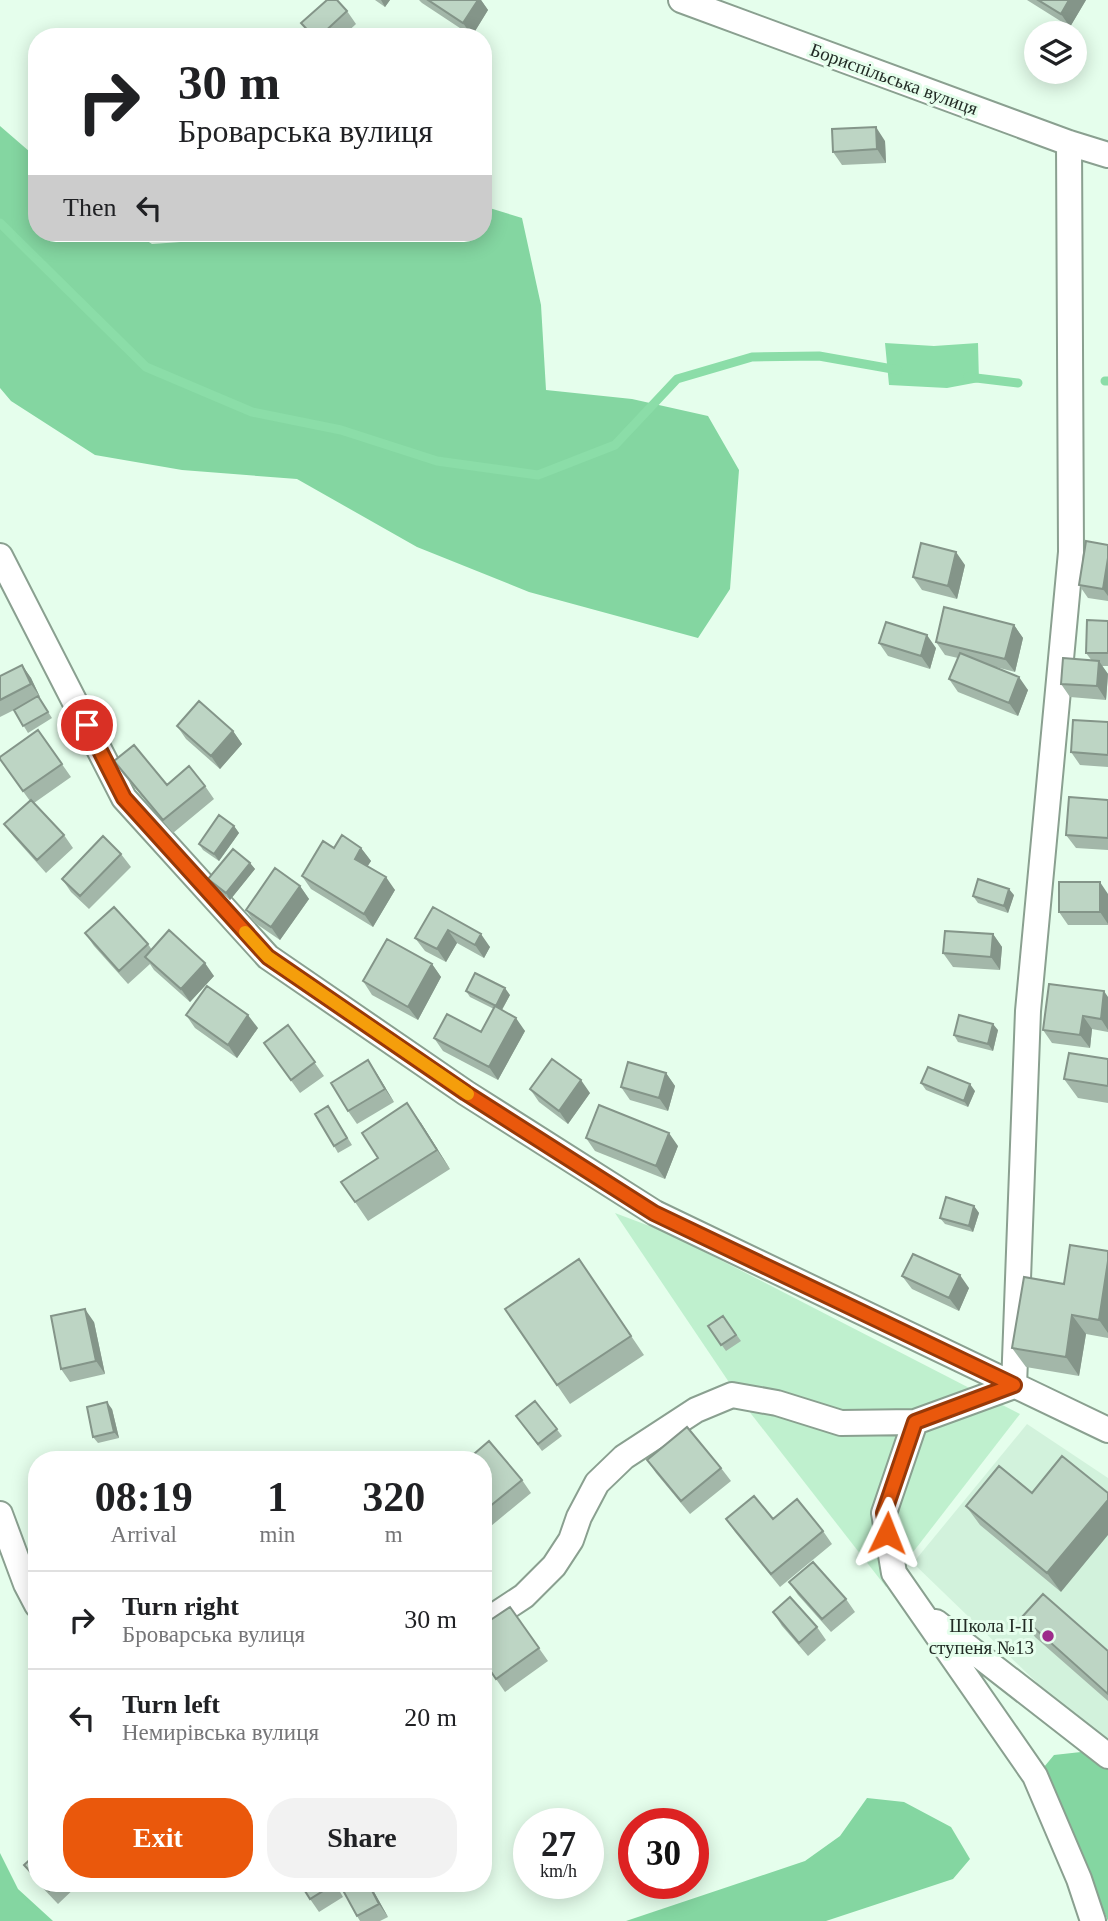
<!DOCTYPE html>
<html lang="en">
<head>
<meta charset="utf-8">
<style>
  :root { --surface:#fff; --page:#f2f2f2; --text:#202124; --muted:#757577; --line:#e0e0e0; --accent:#ea580c }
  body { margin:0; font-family:Georgia,serif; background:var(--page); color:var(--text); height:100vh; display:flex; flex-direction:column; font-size:26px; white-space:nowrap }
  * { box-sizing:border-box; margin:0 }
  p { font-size:23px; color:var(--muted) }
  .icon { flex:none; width:38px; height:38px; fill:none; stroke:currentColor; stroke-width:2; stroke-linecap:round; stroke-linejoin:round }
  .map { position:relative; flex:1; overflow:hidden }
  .sheet { position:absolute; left:28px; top:1451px; width:464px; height:441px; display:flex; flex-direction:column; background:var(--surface); border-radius:28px; box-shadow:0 4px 18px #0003 }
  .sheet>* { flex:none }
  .hud { position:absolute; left:28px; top:28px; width:464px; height:214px; border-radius:28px; box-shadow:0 4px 18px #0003; background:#fff; color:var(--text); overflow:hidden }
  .controls { position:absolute; left:1024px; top:21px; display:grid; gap:14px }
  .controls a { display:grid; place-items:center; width:63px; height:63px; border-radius:50%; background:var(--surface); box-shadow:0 4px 18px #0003; font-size:35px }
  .speed { position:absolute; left:513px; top:1808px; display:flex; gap:14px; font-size:35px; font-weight:700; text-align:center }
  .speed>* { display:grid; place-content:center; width:91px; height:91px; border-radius:50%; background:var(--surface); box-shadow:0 4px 18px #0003; line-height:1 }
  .speed small { font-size:18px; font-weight:400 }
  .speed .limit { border:10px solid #d22; background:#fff; color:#111 }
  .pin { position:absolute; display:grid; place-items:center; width:60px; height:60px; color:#fff; margin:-30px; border:4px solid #fff; border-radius:50%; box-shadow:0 2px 7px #0007 }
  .me { position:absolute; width:77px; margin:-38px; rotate:2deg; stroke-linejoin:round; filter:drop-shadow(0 0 5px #0008) }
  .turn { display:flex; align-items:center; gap:24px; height:147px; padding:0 35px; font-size:32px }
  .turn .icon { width:91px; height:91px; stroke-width:2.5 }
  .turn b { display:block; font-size:49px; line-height:60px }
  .then { display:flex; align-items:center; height:66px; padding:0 35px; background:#0003; gap:14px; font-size:26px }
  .eta { display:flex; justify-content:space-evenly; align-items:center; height:119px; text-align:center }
  .eta b { font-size:42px; font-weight:800; line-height:49px }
  .cta { display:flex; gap:14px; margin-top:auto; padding:14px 35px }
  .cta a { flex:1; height:80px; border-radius:28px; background:var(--accent); color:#fff; font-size:28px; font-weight:800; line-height:80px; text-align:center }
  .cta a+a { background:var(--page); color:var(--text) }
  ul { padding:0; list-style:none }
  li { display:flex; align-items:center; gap:21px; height:98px; padding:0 35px; border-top:2px solid var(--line) }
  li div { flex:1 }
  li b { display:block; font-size:26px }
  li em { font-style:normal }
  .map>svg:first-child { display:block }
</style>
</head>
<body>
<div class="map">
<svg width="1108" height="1921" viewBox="0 0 1108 1921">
  <rect width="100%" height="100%" fill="#e5feec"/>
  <path fill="#d2f2dc" d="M1027 1424 1108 1478V1739L1064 1709 913 1563Z"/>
  <path fill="#bff0ce" d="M615 1213 668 1233 1020 1414 886 1587 745 1406Z"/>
  <path fill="#84d6a1" d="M0 126 37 158V233H135L152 244 308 233H483V206L522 218 541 305 546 390 632 399 708 416 739 470 730 589 698 638 529 592 417 547 297 479 182 470 95 455 11 401 0 388Z
    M1081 1752 1108 1769V1921L1044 1767 1054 1755Z
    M867 1798 904 1802 951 1827 970 1859 953 1879 826 1921H626L805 1861 840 1836Z
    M0 1853 18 1889 53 1921H0Z"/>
  <path fill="#8bdda8" d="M885 343 934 346 978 343 979 382 947 388 889 385Z"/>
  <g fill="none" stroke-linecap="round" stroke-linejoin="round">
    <path stroke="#8bdda8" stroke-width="9" d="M0 223 146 367 252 412 341 430 437 461 538 475 615 445 677 379 752 357 819 356 898 370
      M968 377 1018 383
      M1105 381H1108"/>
    <g stroke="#8aa090" stroke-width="28">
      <path id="minor" d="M681 0 1069 143 1108 155
        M1069 143 1071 552 1028 1011 1014 1386 915 1422 884 1513 894 1573 1035 1776 1079 1879 1093 1921
        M0 556 124 798 268 957 466 1093 655 1213 1108 1430
        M0 1514 26 1584 37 1605
        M936 1622 1108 1756
        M483 1623 524 1596 554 1566 571 1540 579 1517 597 1483 624 1457 696 1410 732 1395 777 1403 841 1423 915 1422"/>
    </g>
    <use href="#minor" stroke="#fff" stroke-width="24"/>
  </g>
  <path fill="#a3b7a9" d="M375 0H390L385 7Z
    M419 0H481L488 10 472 36 422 3Z
    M1027 0H1086L1070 27Z
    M347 11 356 24 342 37H311L301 23Z
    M885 141 886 163 842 165 833 152Z
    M1108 545V601L1088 598 1079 585Z
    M965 565 957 599 922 590 913 577Z
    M1108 621V666H1102L1108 674 1106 700 1070 697 1061 684 1092 661 1086 653Z
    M1014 625 1023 638 1015 672 992 666 1028 690 1018 716 958 692 949 679 958 658 945 655 936 642Z
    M879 643 936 648 930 669 888 656Z
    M22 665 31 678 40 697 39 698 52 718 28 733 14 710 0 717V676Z
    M1108 722V767L1080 765 1071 752Z
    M177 726 233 731 242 744 220 769 186 739Z
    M38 730 71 777 34 803 64 835 73 848 46 873 14 837 4 824 30 801 0 759Z
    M114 761 167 785 205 786 214 799 173 833 123 774Z
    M1108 800V850L1076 848 1066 835Z
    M234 826 239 833 219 861 203 850 199 844Z
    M334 848H361L371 861 367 866 395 890 373 927 311 889 302 876Z
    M121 854 131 867 89 909 71 892 62 879Z
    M250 863 255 869 230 900 213 886 208 879Z
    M300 886 309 899 280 940 255 923 246 910Z
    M1108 894V925H1068L1059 912Z
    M1014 895 1008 913 978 903 973 896Z
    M433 907 490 947 484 958 457 943 446 962 425 951 415 938Z
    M85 933 148 944 152 950 214 976 190 1002 154 970 150 964 128 984 94 946Z
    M993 934 1002 947 1000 970 953 967 943 953Z
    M432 964 441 977 418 1020 372 995 363 981Z
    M466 991 510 995 502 1010 525 1031 498 1080 443 1051 434 1038 481 1032 494 1009 470 997Z
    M1108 997V1032L1092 1029 1090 1048 1052 1043 1043 1030Z
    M186 1015 258 1028 237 1058 195 1028Z
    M288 1025 324 1076 300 1093 264 1043Z
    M998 1030 993 1051 958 1042 954 1035Z
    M1108 1059V1103L1078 1098 1064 1079Z
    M666 1073 675 1086 668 1111 630 1100 621 1087Z
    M377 1074 394 1102 357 1124 348 1111Z
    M921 1083 975 1091 968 1107 926 1090Z
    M530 1089 590 1093 568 1124 539 1102Z
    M332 1112 352 1145 338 1153 334 1146Z
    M421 1123 450 1169 368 1221 355 1202 378 1158Z
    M586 1138 678 1146 665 1179 595 1151Z
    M974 1206 979 1213 973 1232 945 1224 940 1218Z
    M1108 1251V1338L1086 1334 1079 1376 1026 1367 1012 1348 1064 1284Z
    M579 1259 644 1355 570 1404 505 1309Z
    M902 1276 969 1288 959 1311 912 1289Z
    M723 1316 741 1341 726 1351 708 1326Z
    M94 1322 105 1374 70 1382 61 1369Z
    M535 1401 562 1436 542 1451 516 1416Z
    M112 1409 119 1438 98 1443 93 1437Z
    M483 1460 522 1480 531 1493 491 1526 483 1516Z
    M647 1460 721 1468 731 1481 690 1514 656 1473Z
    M999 1466 1061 1592 980 1525 966 1506Z
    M726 1519H773L823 1531 832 1544 780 1587 735 1532Z
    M789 1582 846 1599 855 1612 831 1632 798 1595Z
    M510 1607 548 1661 505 1692 483 1660Z
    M773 1612 817 1627 826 1640 808 1656 782 1626Z
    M1022 1617 1108 1651V1701L1035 1637Z
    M37 1853V1882L24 1865Z
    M38 1883H79V1884L58 1904Z
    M335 1883 343 1897 319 1912 310 1899Z
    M369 1883 388 1917 380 1921H360L357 1916Z
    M422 1883H434L427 1889Z"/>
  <path fill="#849589" d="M381 0H390L385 7Z
    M478 0H481L488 10 472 36 463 23Z
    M1069 0H1086L1070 27 1061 14Z
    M876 127 885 141 886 163 877 149Z
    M956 552 965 565 957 599 948 586Z
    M1108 558V596L1103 589Z
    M1014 625 1023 638 1015 672 1005 659Z
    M927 635 936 648 930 669 921 656Z
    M1099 661 1108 674 1106 700 1097 686Z
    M22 665 31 678 40 697 31 684Z
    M1019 677 1028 690 1018 716 1009 703Z
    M233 731 242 744 220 769 211 756Z
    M234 826 239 833 219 861 214 854Z
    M361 848 371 861 364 872 355 859Z
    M250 863 255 869 230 900 226 893Z
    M386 877 395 890 373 927 364 914Z
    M1100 882 1108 894V924L1100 912Z
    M300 886 309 899 280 940 271 927Z
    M1009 889 1014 895 1008 913 1004 906Z
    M448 930 457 943 446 962 437 949Z
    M481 934 490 947 484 958 475 945Z
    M993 934 1002 947 1000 970 991 957Z
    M205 963 214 976 190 1002 181 989Z
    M432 964 441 977 418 1020 408 1007Z
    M505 988 510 995 500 1013 496 1006Z
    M1104 991 1108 997V1030L1101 1019Z
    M248 1015 258 1028 237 1058 228 1045Z
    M1083 1016 1092 1029 1090 1048 1080 1035Z
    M516 1018 525 1031 498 1080 489 1067Z
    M993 1024 998 1030 993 1051 988 1044Z
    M368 1060 377 1074 394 1102 385 1089Z
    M666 1073 675 1086 668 1111 659 1098Z
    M581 1080 590 1093 568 1124 559 1111Z
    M970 1084 975 1091 968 1107 964 1101Z
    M407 1103 421 1123 450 1169 437 1150Z
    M669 1133 678 1146 665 1179 656 1166Z
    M974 1206 979 1213 973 1232 969 1226Z
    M1108 1261V1333L1099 1320Z
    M960 1275 969 1288 959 1311 949 1298Z
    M85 1309 94 1322 105 1374 96 1361Z
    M1072 1315 1086 1334 1079 1376 1066 1357Z
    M107 1402 112 1409 119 1438 114 1432Z
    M1108 1500V1535L1061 1592 1047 1573Z
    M368 1883H369L388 1917 379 1904Z"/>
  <path fill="#bdd5c4" stroke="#849589" stroke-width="2" d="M327 0H337L347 11 319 37H314L301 23Z
    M428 0H478L463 23Z
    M1038 0H1069L1061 14Z
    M876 127 877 149 833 152 832 129Z
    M1086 541 1108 545V558L1103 589 1079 585Z
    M921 543 956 552 948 586 913 577Z
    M944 607 1014 625 1005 659 936 642Z
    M1087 620 1108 621V653H1086Z
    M886 622 927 635 921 656 879 643Z
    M960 653 1019 677 1009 703 949 679Z
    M1063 658 1099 661 1097 686 1061 684Z
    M22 665 31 684 0 700V676Z
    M38 696 48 712 23 726 14 710Z
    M199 701 233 731 211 756 177 726Z
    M1073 720 1108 722V755L1071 752Z
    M38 730 62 764 23 791 0 759V757Z
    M134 745 167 785 189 766 205 786 163 820 114 761Z
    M1069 797 1108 800V838L1066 835Z
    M31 800 64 835 37 860 4 824Z
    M219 815 234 826 214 854 199 844Z
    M342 835 361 848 355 859 386 877 364 914 302 876 323 841 334 848Z
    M103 836 121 854 80 896 62 879Z
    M233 849 250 863 226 893 208 879Z
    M275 868 300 886 271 927 246 910Z
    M978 879 1009 889 1004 906 973 896Z
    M1059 882H1100V912H1059Z
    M114 907 148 944 119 971 85 933Z
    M433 907 481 934 475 945 448 930 437 949 415 938Z
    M169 930 205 963 181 989 145 957Z
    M945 931 993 934 991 957 943 953Z
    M387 939 432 964 408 1007 363 981Z
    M475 973 505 988 496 1006 466 991Z
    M1049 984 1104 991 1101 1019 1083 1016 1080 1035 1043 1030Z
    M207 986 248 1015 228 1045 186 1015Z
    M495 1006 516 1018 489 1067 434 1038 447 1014 481 1032Z
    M959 1015 993 1024 988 1044 954 1035Z
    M288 1025 315 1062 291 1080 264 1043Z
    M1069 1053 1108 1059V1086L1064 1079Z
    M552 1059 581 1080 559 1111 530 1089Z
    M368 1060 385 1089 348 1111 331 1083Z
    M628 1062 666 1073 659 1098 621 1087Z
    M928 1067 970 1084 964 1101 921 1083Z
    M407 1103 437 1150 355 1202 341 1182 378 1158 362 1133Z
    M599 1105 669 1133 656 1166 586 1138Z
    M328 1106 347 1138 334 1146 315 1114Z
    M946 1197 974 1206 969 1226 940 1218Z
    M1070 1245 1108 1251V1261L1099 1320 1072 1315 1066 1357 1012 1348 1024 1277 1064 1284Z
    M913 1254 960 1275 949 1298 902 1276Z
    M579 1259 631 1336 557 1385 505 1309Z
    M85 1309 96 1361 61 1369 51 1316Z
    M723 1316 736 1335 721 1345 708 1326Z
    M535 1401 557 1429 538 1444 516 1416Z
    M107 1402 114 1432 93 1437 87 1407Z
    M687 1427 721 1468 681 1501 647 1460Z
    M489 1441 522 1480 483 1512V1460H467Z
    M1062 1456 1108 1493V1500L1047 1573 966 1506 999 1466 1032 1493Z
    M754 1496 773 1519 797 1499 823 1531 771 1574 726 1519Z
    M813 1562 846 1599 822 1619 789 1582Z
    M1043 1594 1108 1651V1694L1022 1617Z
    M790 1597 817 1627 799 1643 773 1612Z
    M510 1607 539 1648 496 1679 483 1660V1625Z
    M37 1853V1879L24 1865Z
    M41 1883H58L49 1891Z
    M300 1883H333L334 1884 310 1899Z
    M339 1883H368L379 1904 357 1916Z"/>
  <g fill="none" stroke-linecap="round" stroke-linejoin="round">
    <g stroke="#983908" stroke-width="18">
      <path id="route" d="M87 725 124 798 268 957 466 1093 654 1213 1014 1385 915 1422 884 1513 887 1533"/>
    </g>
    <use href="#route" stroke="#ea580c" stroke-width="12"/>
    <path stroke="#f59e0b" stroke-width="12" d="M245 932 268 957 468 1094"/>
  </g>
  <circle fill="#9d2d8b" stroke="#e5feec" stroke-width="2.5" cx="1048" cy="1636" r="7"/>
  <g text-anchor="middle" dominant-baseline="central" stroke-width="6" stroke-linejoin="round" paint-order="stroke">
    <g font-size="19" fill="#222b25" stroke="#e5feec">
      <text transform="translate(894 79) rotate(20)">Бориспільська вулиця</text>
    </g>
    <g font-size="19" fill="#222b25" stroke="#e5feec" text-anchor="end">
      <text x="1034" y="1625">Школа I-II<tspan x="1034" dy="22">ступеня №13</tspan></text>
    </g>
  </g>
</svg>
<div class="controls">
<a><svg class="icon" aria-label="layers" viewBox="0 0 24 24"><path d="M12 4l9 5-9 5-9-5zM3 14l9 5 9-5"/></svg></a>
</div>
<div class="speed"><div>27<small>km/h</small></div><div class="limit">30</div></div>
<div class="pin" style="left:87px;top:725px;background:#d93025"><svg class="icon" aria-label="arrive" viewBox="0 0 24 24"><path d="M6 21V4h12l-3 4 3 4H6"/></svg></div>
<svg class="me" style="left:887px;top:1533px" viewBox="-20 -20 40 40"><path d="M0-17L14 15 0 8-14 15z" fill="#ea580c" stroke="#fff" stroke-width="4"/></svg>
<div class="hud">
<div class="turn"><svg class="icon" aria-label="right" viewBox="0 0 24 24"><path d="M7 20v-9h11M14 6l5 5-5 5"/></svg><div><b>30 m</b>Броварська вулиця</div></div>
<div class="then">Then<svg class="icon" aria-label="left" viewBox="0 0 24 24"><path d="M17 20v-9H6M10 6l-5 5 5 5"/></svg></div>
</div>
<section class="sheet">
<div class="eta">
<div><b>08:19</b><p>Arrival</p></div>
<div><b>1</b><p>min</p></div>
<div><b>320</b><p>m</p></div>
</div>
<ul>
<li><svg class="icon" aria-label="right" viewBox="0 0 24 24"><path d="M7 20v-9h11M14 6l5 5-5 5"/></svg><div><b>Turn right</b><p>Броварська вулиця</p></div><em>30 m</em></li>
<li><svg class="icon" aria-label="left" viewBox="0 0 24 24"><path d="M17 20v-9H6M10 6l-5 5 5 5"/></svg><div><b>Turn left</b><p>Немирівська вулиця</p></div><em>20 m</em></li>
</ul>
<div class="cta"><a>Exit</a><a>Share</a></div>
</section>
</div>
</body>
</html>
